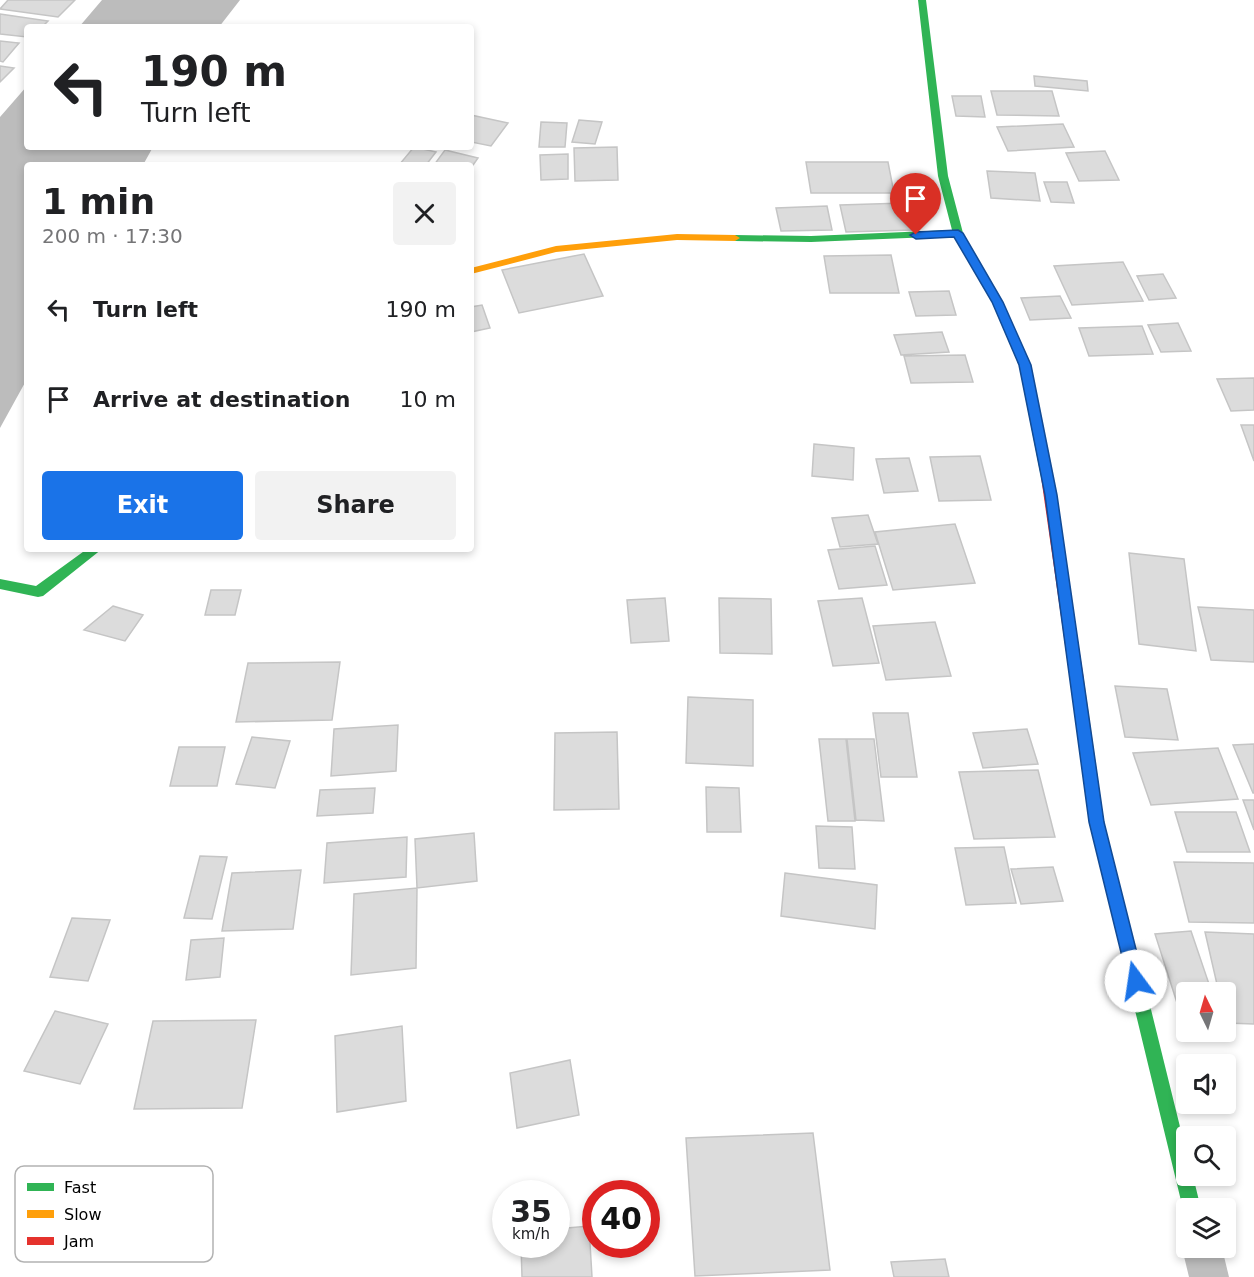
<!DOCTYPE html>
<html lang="en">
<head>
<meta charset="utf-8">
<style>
  :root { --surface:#fff; --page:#f2f2f2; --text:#202124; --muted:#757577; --accent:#1a73e8 }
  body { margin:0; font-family:"DejaVu Sans",sans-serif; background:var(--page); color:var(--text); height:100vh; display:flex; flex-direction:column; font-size:22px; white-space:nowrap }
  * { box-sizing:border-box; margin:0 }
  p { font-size:20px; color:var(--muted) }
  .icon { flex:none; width:33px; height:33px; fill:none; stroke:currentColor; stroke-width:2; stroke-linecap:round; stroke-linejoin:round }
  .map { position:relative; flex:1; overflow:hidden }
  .side { position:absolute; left:24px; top:162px; width:450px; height:390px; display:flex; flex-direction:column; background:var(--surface); border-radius:6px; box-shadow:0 3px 9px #0003 }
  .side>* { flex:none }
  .top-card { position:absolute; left:24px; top:24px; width:450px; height:126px; border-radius:6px; box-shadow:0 3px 9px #0003; background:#fff; color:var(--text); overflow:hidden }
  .needle { width:39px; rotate:355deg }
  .tools { position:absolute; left:1176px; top:982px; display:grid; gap:12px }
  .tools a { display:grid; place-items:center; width:60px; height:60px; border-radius:6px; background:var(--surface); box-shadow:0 3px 9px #0003; font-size:30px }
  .speed { position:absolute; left:492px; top:1180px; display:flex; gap:12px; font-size:30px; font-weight:700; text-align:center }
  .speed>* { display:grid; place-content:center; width:78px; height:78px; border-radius:50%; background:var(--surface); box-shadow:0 3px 9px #0003; line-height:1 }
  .speed small { font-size:15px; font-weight:400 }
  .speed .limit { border:9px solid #d22; background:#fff; color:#111 }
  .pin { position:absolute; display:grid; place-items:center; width:51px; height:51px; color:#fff; margin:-62px -26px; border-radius:50% 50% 50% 0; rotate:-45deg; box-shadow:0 0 6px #0007 }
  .pin .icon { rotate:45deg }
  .me { position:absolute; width:66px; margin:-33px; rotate:346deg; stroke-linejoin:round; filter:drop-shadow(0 0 4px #0008) }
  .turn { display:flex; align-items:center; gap:21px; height:126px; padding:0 18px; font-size:27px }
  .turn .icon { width:78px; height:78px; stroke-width:2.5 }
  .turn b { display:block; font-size:42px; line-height:51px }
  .round { display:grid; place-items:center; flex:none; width:63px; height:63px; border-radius:6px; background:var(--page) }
  .overview { display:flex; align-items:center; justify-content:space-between; height:102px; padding:0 18px }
  h1 { font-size:36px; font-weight:600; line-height:45px }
  .primary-button { display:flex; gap:12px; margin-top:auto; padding:12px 18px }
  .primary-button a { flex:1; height:69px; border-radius:6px; background:var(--accent); color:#fff; font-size:24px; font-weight:600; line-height:69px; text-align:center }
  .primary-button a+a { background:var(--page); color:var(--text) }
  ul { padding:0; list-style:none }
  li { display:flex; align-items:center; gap:18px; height:90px; padding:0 18px }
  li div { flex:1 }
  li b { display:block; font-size:22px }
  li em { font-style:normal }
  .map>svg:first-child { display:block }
</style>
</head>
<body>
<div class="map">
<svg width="1254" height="1277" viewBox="0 0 1254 1277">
  <rect width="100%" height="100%" fill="#fff"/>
  <path fill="#bcbcbc" d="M102 0H240L219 27H79Z
    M27 86V147H153L143 165H27V379L0 428V117Z"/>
  <path fill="#dcdcdc" stroke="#c5c5c5" stroke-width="1.5" d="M8 0H75L58 17 0 9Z
    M0 14 48 21 42 27H27V37L0 34Z
    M0 41 19 43 3 62 0 61Z
    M0 66 14 68 0 82Z
    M1034 76 1087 81 1088 91 1035 86Z
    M991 91H1052L1059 116 997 115Z
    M952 96H981L985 117 956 116Z
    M471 115 508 123 491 146 471 142Z
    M579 120 602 122 595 144 572 142Z
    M541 122 567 123 565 147H539Z
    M1063 124 1074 147 1008 151 997 127Z
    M414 147 436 152 426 165H399Z
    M617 147 618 180 575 181 574 148Z
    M445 150 478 158 471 168V165H434Z
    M1105 151 1119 180 1079 181 1066 153Z
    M568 154V179L541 180 540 155Z
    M806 162H888L894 193H811Z
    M987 171 1035 173 1040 201 991 198Z
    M1044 182H1067L1074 203 1051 202Z
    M904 203 912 230 846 232 840 205Z
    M827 206 832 230 781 231 776 208Z
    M584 254 603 296 519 313 502 270Z
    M891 255 899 293H830L824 256Z
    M1123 262 1143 301 1072 305 1054 266Z
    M1163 274 1176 298 1149 300 1137 276Z
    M949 291 956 315 916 316 909 292Z
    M1060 296 1071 318 1030 320 1021 298Z
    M482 305 490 328 471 332V307Z
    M1178 323 1191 351 1161 352 1148 325Z
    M1142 326 1153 354 1089 356 1079 328Z
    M942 332 949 352 901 355 894 335Z
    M965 355 973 382 911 383 904 356Z
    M1254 378V410L1231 411 1217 379Z
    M1241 425H1254V461Z
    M814 444 854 448 853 480 812 476Z
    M980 456 991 500 939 501 930 457Z
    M909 458 918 491 884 493 876 459Z
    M868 515 878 544 840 547 832 518Z
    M955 524 975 583 893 590 875 532Z
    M875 546 887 585 839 589 828 550Z
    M1129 553 1184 559 1196 651 1139 644Z
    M211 590H241L235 615H205Z
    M665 598 669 641 631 643 627 600Z
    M719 598 771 599 772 654 720 653Z
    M862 598 879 663 833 666 818 601Z
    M113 606 143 615 125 641 84 630Z
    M1198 607 1254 610V662L1211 660Z
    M935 622 951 676 886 680 873 626Z
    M340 662 332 720 236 722 248 663Z
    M1115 686 1167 689 1178 740 1125 737Z
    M688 697 753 700V766L686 763Z
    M873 713H908L917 777H881Z
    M398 725 396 771 331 776 334 729Z
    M1027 729 1038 764 983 768 973 733Z
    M617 732 619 809 554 810 555 733Z
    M252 737 290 741 275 788 236 784Z
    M819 739H846L855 821H828Z
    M847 739H874L884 821 856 820Z
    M1254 744V793H1253L1233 745Z
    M179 747H225L217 786H170Z
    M1218 748 1238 799 1151 805 1133 753Z
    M1038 770 1055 837 974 839 959 772Z
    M706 787 739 788 741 832H707Z
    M375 788 373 813 317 816 320 790Z
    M1243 800H1254V830Z
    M1175 812H1236L1250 852H1187Z
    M816 826 852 827 855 869 819 868Z
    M474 833 477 881 417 888 415 839Z
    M407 837 406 877 324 883 327 843Z
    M1004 847 1016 903 966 905 955 848Z
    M200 856 227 857 212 919 184 918Z
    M1174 862 1254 863V923L1189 922Z
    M1053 867 1063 901 1021 904 1011 869Z
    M301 870 293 929 222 931 232 873Z
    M785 873 877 885 875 929 781 916Z
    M417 888 416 968 351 975 354 894Z
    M72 918 110 920 88 981 50 977Z
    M1191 931 1212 993H1186V1006H1178L1155 934Z
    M1205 932 1254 934V1024L1227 1023 1226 993H1219Z
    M224 938 220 977 186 980 191 940Z
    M55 1011 108 1024 80 1084 24 1071Z
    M256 1020 242 1108 134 1109 153 1021Z
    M402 1026 406 1101 337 1112 335 1036Z
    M570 1060 579 1115 517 1128 510 1073Z
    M813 1133 830 1270 695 1276 686 1138Z
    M589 1226 592 1277H522L521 1245H556V1229Z
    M945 1259 949 1277H894L891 1262Z"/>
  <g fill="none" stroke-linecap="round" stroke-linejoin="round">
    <path fill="#bebebe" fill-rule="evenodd" d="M1186 1237V1248H1222L1229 1277H1189L1182 1248Z"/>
    <path fill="#30b455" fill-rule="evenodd" d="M918 0H926L948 176 963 233 1002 302 1031 365 1053 477 1047 482 1041 477 1019 365 992 302 955 236 811 242 735 241 730 238 735 235 811 236 952 230 938 176Z
      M87 549H102L43 596 38 597 0 589V579L36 586Z
      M1133 961 1139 963 1141 969 1186 1151V1176H1193L1201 1209H1186V1216L1183 1209 1125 969 1127 963Z"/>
    <path fill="#ff9f0a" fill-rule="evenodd" d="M677 234 735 235 740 238 735 241 677 240 556 252 471 274V268L556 246Z
      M1077 674 1082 676 1084 680 1104 822 1141 969 1139 975 1133 977 1127 975 1125 969 1090 822 1070 680 1072 676Z"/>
    <path fill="#e5322d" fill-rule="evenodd" d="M1047 472 1053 477 1084 680 1082 684 1077 686 1072 684 1070 680 1041 477Z"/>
  </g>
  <path fill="#1a73e8" stroke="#114b97" stroke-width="1.5" d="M958 230 963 233 1003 302 1031 365 1057 495 1104 822 1144 981 1142 987 1136 989 1130 987 1128 981 1089 822 1045 495 1019 365 992 302 954 237 916 239 910 235 916 232Z"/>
  <rect x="15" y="1166" width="198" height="96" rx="9" fill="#fff" stroke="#b2b2b2" stroke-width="1.5"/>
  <rect x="27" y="1183" width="27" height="8" fill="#30b455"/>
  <rect x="27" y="1210" width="27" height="8" fill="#ff9f0a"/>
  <rect x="27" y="1237" width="27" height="8" fill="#e5322d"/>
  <g font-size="16" fill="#000">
    <text x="64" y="1193">Fast</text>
    <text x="64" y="1220">Slow</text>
    <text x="64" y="1247">Jam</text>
  </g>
</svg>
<div class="tools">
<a><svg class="needle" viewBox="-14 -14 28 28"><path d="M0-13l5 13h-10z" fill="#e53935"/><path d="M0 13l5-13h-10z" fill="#757577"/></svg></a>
<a><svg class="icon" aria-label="sound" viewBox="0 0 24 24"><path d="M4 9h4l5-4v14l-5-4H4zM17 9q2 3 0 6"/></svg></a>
<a><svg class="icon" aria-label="search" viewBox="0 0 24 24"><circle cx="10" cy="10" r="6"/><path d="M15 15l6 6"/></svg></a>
<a><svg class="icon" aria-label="layers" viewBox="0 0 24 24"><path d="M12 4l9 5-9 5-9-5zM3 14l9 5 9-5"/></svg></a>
</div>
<div class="speed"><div>35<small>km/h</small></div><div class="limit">40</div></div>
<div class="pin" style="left:916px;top:235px;background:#d93025"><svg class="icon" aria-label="arrive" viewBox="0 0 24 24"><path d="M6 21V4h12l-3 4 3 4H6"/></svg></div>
<svg class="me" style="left:1136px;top:981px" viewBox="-20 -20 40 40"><circle r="19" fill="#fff"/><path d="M0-13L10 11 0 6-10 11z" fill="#1a73e8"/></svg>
<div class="top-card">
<div class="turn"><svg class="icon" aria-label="left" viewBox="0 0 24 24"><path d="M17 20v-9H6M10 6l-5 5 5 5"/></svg><div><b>190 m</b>Turn left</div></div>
</div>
<section class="side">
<div class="overview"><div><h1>1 min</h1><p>200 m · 17:30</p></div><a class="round"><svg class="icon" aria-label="close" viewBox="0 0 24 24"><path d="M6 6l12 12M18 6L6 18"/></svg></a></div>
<ul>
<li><svg class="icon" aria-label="left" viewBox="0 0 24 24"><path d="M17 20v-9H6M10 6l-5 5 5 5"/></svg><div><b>Turn left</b></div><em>190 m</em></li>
<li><svg class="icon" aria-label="arrive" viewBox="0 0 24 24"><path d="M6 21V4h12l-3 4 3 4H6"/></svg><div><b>Arrive at destination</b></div><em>10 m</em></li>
</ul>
<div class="primary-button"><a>Exit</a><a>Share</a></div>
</section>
</div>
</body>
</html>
